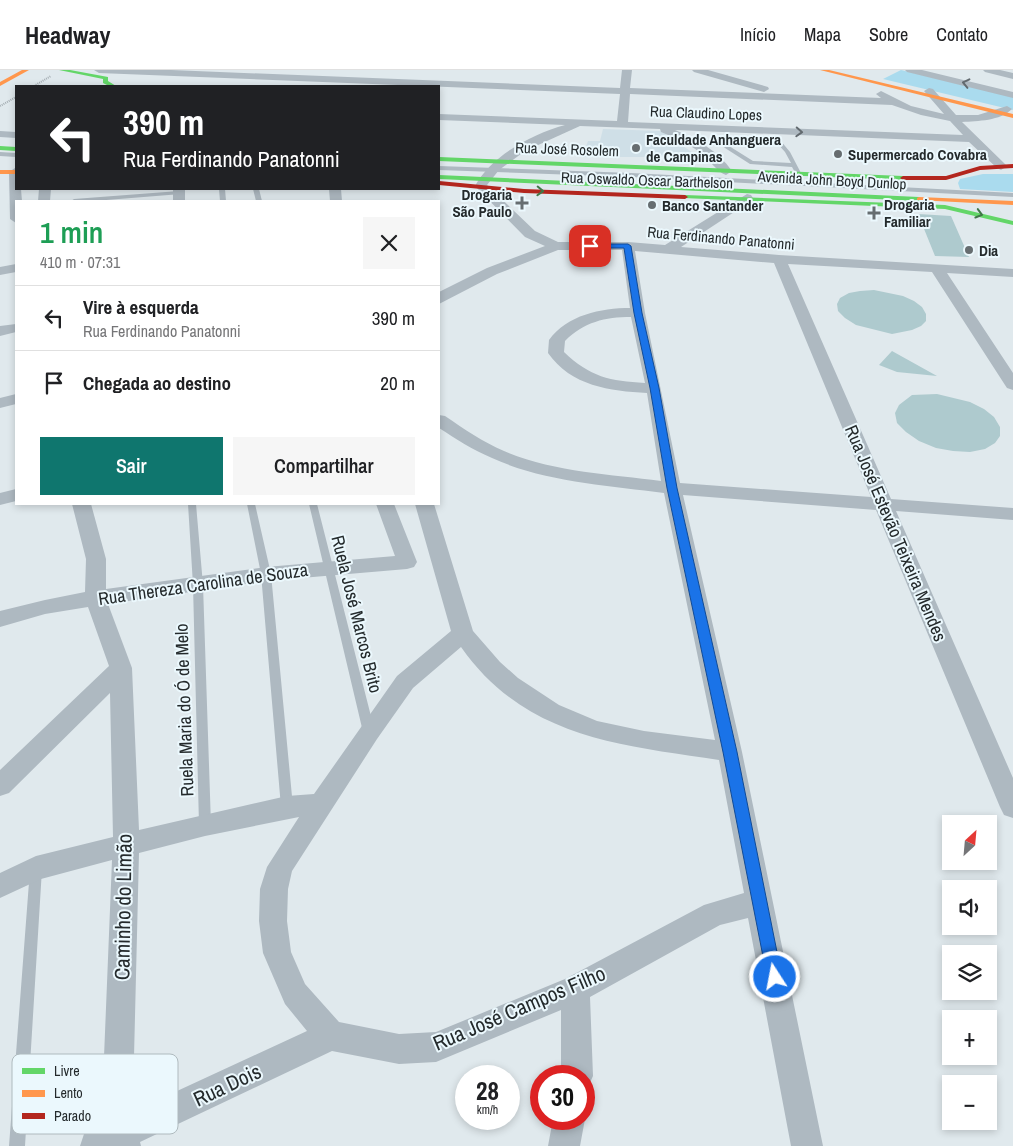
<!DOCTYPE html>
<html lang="pt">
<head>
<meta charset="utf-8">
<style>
  :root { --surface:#fff; --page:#f6f6f6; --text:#202124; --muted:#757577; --line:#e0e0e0; --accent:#0f766e }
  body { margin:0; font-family:"Archivo Narrow",sans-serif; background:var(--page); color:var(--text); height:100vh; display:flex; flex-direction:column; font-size:19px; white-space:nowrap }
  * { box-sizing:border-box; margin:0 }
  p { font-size:16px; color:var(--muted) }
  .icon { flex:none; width:28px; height:28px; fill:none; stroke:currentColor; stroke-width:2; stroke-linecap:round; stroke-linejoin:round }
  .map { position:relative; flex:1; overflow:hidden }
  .drawer { position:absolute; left:15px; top:130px; width:425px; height:305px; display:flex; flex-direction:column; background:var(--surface); border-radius:0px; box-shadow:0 2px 8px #0003 }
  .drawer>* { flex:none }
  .top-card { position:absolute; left:15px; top:15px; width:425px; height:105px; border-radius:0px; box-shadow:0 2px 8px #0003; background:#202124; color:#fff; overflow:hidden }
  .needle { width:32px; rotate:26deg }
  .controls { position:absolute; left:942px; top:745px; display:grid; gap:10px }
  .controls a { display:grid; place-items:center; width:55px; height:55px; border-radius:0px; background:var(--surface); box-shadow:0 2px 8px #0003; font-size:25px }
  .speed { position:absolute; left:455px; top:995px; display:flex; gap:10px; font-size:25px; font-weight:700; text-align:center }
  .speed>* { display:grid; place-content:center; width:65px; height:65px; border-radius:50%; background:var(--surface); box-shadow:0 2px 8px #0003; line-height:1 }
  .speed small { font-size:12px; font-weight:400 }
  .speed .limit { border:8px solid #d22; background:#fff; color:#111 }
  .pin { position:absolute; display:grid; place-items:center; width:42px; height:42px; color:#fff; margin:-21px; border-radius:10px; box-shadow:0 2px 8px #0006 }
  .me { position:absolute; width:55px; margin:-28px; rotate:349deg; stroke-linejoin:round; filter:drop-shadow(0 0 4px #0008) }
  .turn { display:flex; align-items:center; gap:18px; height:105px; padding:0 25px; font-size:22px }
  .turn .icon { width:65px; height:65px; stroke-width:2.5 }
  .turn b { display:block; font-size:35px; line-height:42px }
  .round { display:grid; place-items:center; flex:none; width:52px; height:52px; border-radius:0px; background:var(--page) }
  .overview { display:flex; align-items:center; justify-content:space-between; height:85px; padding:0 25px }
  h1 { font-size:30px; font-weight:600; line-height:38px; color:#1e9e55 }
  .action { display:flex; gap:10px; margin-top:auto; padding:10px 25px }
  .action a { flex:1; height:58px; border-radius:0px; background:var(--accent); color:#fff; font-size:20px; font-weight:600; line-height:58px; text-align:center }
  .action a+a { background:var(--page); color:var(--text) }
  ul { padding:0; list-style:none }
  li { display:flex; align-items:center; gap:15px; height:65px; padding:0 25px; border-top:1px solid var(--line) }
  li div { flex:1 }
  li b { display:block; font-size:19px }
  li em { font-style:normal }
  header { display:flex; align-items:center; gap:30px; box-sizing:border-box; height:70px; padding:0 25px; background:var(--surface); border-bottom:1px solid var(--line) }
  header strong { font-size:24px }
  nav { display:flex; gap:28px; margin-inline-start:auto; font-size:18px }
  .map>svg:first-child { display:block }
</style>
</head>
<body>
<header>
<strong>Headway</strong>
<nav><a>Início</a><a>Mapa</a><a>Sobre</a><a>Contato</a></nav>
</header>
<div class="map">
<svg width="1013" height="1076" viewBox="0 0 1013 1076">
  <rect width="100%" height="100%" fill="#e0e9ed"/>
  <path fill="#cfdfe7" d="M603 59 661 61 699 87H582L588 71H600Z"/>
  <path fill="#aadbee" d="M901 0 1013 27V40L883 9Z
    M983 104H1013V122L960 119 958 113 960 109Z"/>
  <path fill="#aecace" d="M918 144 951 146 969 187 935 186Z
    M874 220 903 226 914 231 922 237 926 244V251L921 256 912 260 892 264 856 255 845 248 838 241 837 234 840 228 849 223 860 221Z
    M892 281 937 306 897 302 879 295Z
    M937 324 970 332 984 339 994 347 1000 357V366L995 373 985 379 970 382 953 381 936 378 919 371 906 362 897 353 895 343 899 335 912 325Z"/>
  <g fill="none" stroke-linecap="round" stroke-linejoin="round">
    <path stroke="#a5aeb3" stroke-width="2" stroke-dasharray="1 1" stroke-linecap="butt" d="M34 16 51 6
      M0 36 16 27"/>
    <path fill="#aeb9c1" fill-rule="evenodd" d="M718 66 780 70 790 82 802 105 797 106 792 97 750 94 725 78 715 68ZM723 70 777 73 785 82 791 93 753 91 729 76Z
      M0 82 16 83V87L0 86Z
      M439 96 631 103 1013 123V127L631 107 439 100Z
      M219 119H225L226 131H220Z
      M253 119H259L262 131H256Z
      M179 121 181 122V124L94 131H71L74 129Z
      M188 434H196L203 515 211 755 209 759 205 760 201 759 199 755 193 515Z
      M247 434H255L271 504 293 737 291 741 287 742 283 741 281 737 261 504Z
      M309 434H317L375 662 373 665 369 666 365 665 363 662Z
      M36 793 40 795 42 799 25 1076H9L30 799 32 795Z"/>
    <path fill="#aeb9c1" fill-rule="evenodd" d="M94 0H171L620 18 622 0H632L630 18 881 28 876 24 881 21 911 36 944 44 924 21 929 18 933 19 956 45H978L1007 36 1012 39C1000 51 978 51 962 52L1005 94 1007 96 1001 100 997 98 969 72 675 60C697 69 718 81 732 101L726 105C717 102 709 89 701 83 689 74 675 68 661 62L660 59 580 56 525 81 499 100 487 115 535 161 558 172H628L665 175 747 124 751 125 753 128 751 131 681 177 779 185 1013 199V207L947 203 1013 303V320L1007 318 1005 315 932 202 788 194 891 429 1013 438V450L896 441 1013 708V748L1004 745 1000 737 876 440 683 425 742 682 823 1076H791L748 848 720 855 590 927 593 1006 588 1017 584 1019V1006H561V940L436 992 399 994 332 981 140 1072 141 1076H80L84 1064 105 1055 104 987 112 790 41 809 0 828V803L36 786 113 767 110 623 9 723 0 726V700L109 596 88 537 45 544 0 557V541L45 530 85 522 86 489 72 434H91L106 489V519L266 497 395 486 376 434H394L417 492 414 497 407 499 266 511 108 534 132 598 139 760 287 726 314 724 397 606 451 561 415 434H434L473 561 500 592 518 608 559 635 597 651 644 661 715 670 664 423C607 415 544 412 492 388 473 380 456 369 439 358V345L445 346C464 359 483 372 504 381 553 402 610 404 661 411L647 323C610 321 571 316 548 283L549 270C567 245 601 238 630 238L622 180H558L497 204 439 234V222L487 198 545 176 525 167 475 116C491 86 532 64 565 55L439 50V44L617 51 620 24 99 3ZM630 24 892 35 921 45 950 51 963 65 628 52ZM635 181 774 193 871 427 680 413 645 243ZM631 247 645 313C610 311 590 307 564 282L565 271C584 252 605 247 631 247ZM461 577C525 668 619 675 719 690L744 823 704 835 565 909 436 962 399 964 339 952 305 914 291 882 287 851 288 819 292 801 377 669 413 618ZM299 747 267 797 260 819 259 851 263 883 285 934 307 961 136 1040 134 987 139 783 205 766Z
      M692 0H708L768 17 769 19 764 22 694 2Z
      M905 0H922L1013 22V28L907 2Z
      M983 0H1000L1013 3V9L985 2Z
      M0 61 16 62V68L0 67Z
      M15 98 16 119H21L22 131H16V153L10 149 9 102Z
      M39 119H51L50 131H38Z
      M173 119H185V131H173Z
      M329 119H341L342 131H330Z
      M16 194V202L0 205V197Z
      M16 254V262L0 266V256Z
      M16 324V334L0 338V328Z
      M16 419V431L0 435V423Z
      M584 1046 585 1049 580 1076H548L553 1049H584Z"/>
    <path fill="#63d668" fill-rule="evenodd" d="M59 0H70L108 7V11L116 16H109L103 13V9Z
      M0 76 16 77V81L0 80Z
      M439 87 903 106 906 108 903 110 439 91Z
      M439 105 919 127 922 129 919 131 439 109Z
      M685 125 945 135 1013 151V155L945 139 683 128V126Z"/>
    <path fill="#ff974d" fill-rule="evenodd" d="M22 0H29L0 16V12Z
      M820 0H829L1013 44V48Z
      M0 100H16V104H0Z
      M919 127 1013 131V135L917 130V128Z"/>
    <path fill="#b3261e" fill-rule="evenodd" d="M1013 94V98L980 100 946 110H903L900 108 903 106H946L980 96Z
      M439 111 524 119 685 125 688 127 685 129 524 123 439 115Z"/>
  </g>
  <defs><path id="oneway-chevron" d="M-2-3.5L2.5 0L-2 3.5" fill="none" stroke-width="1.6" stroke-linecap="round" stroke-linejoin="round" transform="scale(1.25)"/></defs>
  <g stroke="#626a6f">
    <use href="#oneway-chevron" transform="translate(966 13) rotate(-167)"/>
    <use href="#oneway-chevron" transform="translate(799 62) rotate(3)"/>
  </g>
  <g stroke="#407747">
    <use href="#oneway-chevron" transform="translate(540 121) rotate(2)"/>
    <use href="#oneway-chevron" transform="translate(979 144) rotate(16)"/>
  </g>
  <path fill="#1a73e8" stroke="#114b97" d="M587 174H628L631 176 642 243 659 318 677 418 737 682 782 907 780 913 775 915 769 913 767 907 723 682 667 418 650 318 634 243 624 178H590L587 177Z"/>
  <g fill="#666d70" stroke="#ebf8fd" stroke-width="2">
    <circle cx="636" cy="78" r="5"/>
    <circle cx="838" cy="84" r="5"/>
    <path d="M519.5 125.5h5v5h5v5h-5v5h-5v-5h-5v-5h5z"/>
    <circle cx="652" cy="135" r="5"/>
    <path d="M871.5 135.5h5v5h5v5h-5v5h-5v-5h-5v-5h5z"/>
    <circle cx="969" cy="180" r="5"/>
  </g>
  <g text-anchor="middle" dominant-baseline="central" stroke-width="4" stroke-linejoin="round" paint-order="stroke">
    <g font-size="15" fill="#242a2c" stroke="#ebf8fd">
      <text transform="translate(706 43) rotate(2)">Rua Claudino Lopes</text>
      <text transform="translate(567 79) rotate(2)">Rua José Rosolem</text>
      <text transform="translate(647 110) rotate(2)">Rua Oswaldo Oscar Barthelson</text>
      <text transform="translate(832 110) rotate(3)">Avenida John Boyd Dunlop</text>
      <text transform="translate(721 168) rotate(5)">Rua Ferdinando Panatonni</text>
    </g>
    <g font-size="15" font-weight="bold" fill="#242a2c" stroke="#ebf8fd" text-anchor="start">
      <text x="646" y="69">Faculdade Anhanguera<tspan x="646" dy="17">de Campinas</tspan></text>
      <text x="848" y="84">Supermercado Covabra</text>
      <text x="512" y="124" text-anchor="end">Drogaria<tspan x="512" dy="17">São Paulo</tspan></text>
      <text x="884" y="134">Drogaria<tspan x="884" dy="17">Familiar</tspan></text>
      <text x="662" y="135">Banco Santander</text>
      <text x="979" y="180">Dia</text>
    </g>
    <g font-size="18" fill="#242a2c" stroke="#ebf8fd">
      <text transform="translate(896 463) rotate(67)">Rua José Estevão Teixeira Mendes</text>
      <text transform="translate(203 514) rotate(-8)">Rua Thereza Carolina de Souza</text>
      <text transform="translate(357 544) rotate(76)">Ruela José Marcos Brito</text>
      <text transform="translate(184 640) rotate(-92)">Ruela Maria do Ó de Melo</text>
    </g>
    <g font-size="21" fill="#242a2c" stroke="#ebf8fd">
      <text transform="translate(123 837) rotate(-89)">Caminho do Limão</text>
      <text transform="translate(519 938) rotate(-23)">Rua José Campos Filho</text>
      <text transform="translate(227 1015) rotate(-25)">Rua Dois</text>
    </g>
  </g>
  <rect x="12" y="984" width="166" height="80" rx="8" fill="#ebf8fd" stroke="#afbabe" stroke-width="1"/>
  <rect x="22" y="998" width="23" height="6" fill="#63d668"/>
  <rect x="22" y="1020" width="23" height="7" fill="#ff974d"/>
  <rect x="22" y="1043" width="23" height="6" fill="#b3261e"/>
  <g font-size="14" fill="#242a2c">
    <text x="54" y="1006">Livre</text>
    <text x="54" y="1028">Lento</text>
    <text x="54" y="1051">Parado</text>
  </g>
</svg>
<div class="controls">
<a><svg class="needle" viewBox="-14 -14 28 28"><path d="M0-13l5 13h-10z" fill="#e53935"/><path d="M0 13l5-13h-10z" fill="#757577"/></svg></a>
<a><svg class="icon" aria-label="sound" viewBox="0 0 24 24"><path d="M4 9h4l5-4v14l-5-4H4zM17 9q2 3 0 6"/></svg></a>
<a><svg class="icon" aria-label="layers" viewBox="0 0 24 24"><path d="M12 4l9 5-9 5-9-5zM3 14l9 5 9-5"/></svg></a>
<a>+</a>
<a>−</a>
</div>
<div class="speed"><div>28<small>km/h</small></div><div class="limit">30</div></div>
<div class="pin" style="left:590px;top:176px;background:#d93025"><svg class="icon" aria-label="arrive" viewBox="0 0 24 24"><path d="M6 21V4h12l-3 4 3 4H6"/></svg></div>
<svg class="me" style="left:775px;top:907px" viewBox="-20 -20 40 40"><circle r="17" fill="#1a73e8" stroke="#fff" stroke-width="3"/><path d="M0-11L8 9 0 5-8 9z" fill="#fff"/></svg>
<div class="top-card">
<div class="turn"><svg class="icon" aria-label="left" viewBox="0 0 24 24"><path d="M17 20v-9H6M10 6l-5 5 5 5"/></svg><div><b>390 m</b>Rua Ferdinando Panatonni</div></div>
</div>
<section class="drawer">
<div class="overview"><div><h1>1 min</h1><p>410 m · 07:31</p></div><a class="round"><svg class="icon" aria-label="close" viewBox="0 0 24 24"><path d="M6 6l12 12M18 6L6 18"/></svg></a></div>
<ul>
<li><svg class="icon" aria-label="left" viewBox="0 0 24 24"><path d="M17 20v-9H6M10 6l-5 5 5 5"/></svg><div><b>Vire à esquerda</b><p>Rua Ferdinando Panatonni</p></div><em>390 m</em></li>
<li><svg class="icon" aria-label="arrive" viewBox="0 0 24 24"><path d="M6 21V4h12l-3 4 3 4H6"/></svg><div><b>Chegada ao destino</b></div><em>20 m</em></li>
</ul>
<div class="action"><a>Sair</a><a>Compartilhar</a></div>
</section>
</div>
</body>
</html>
